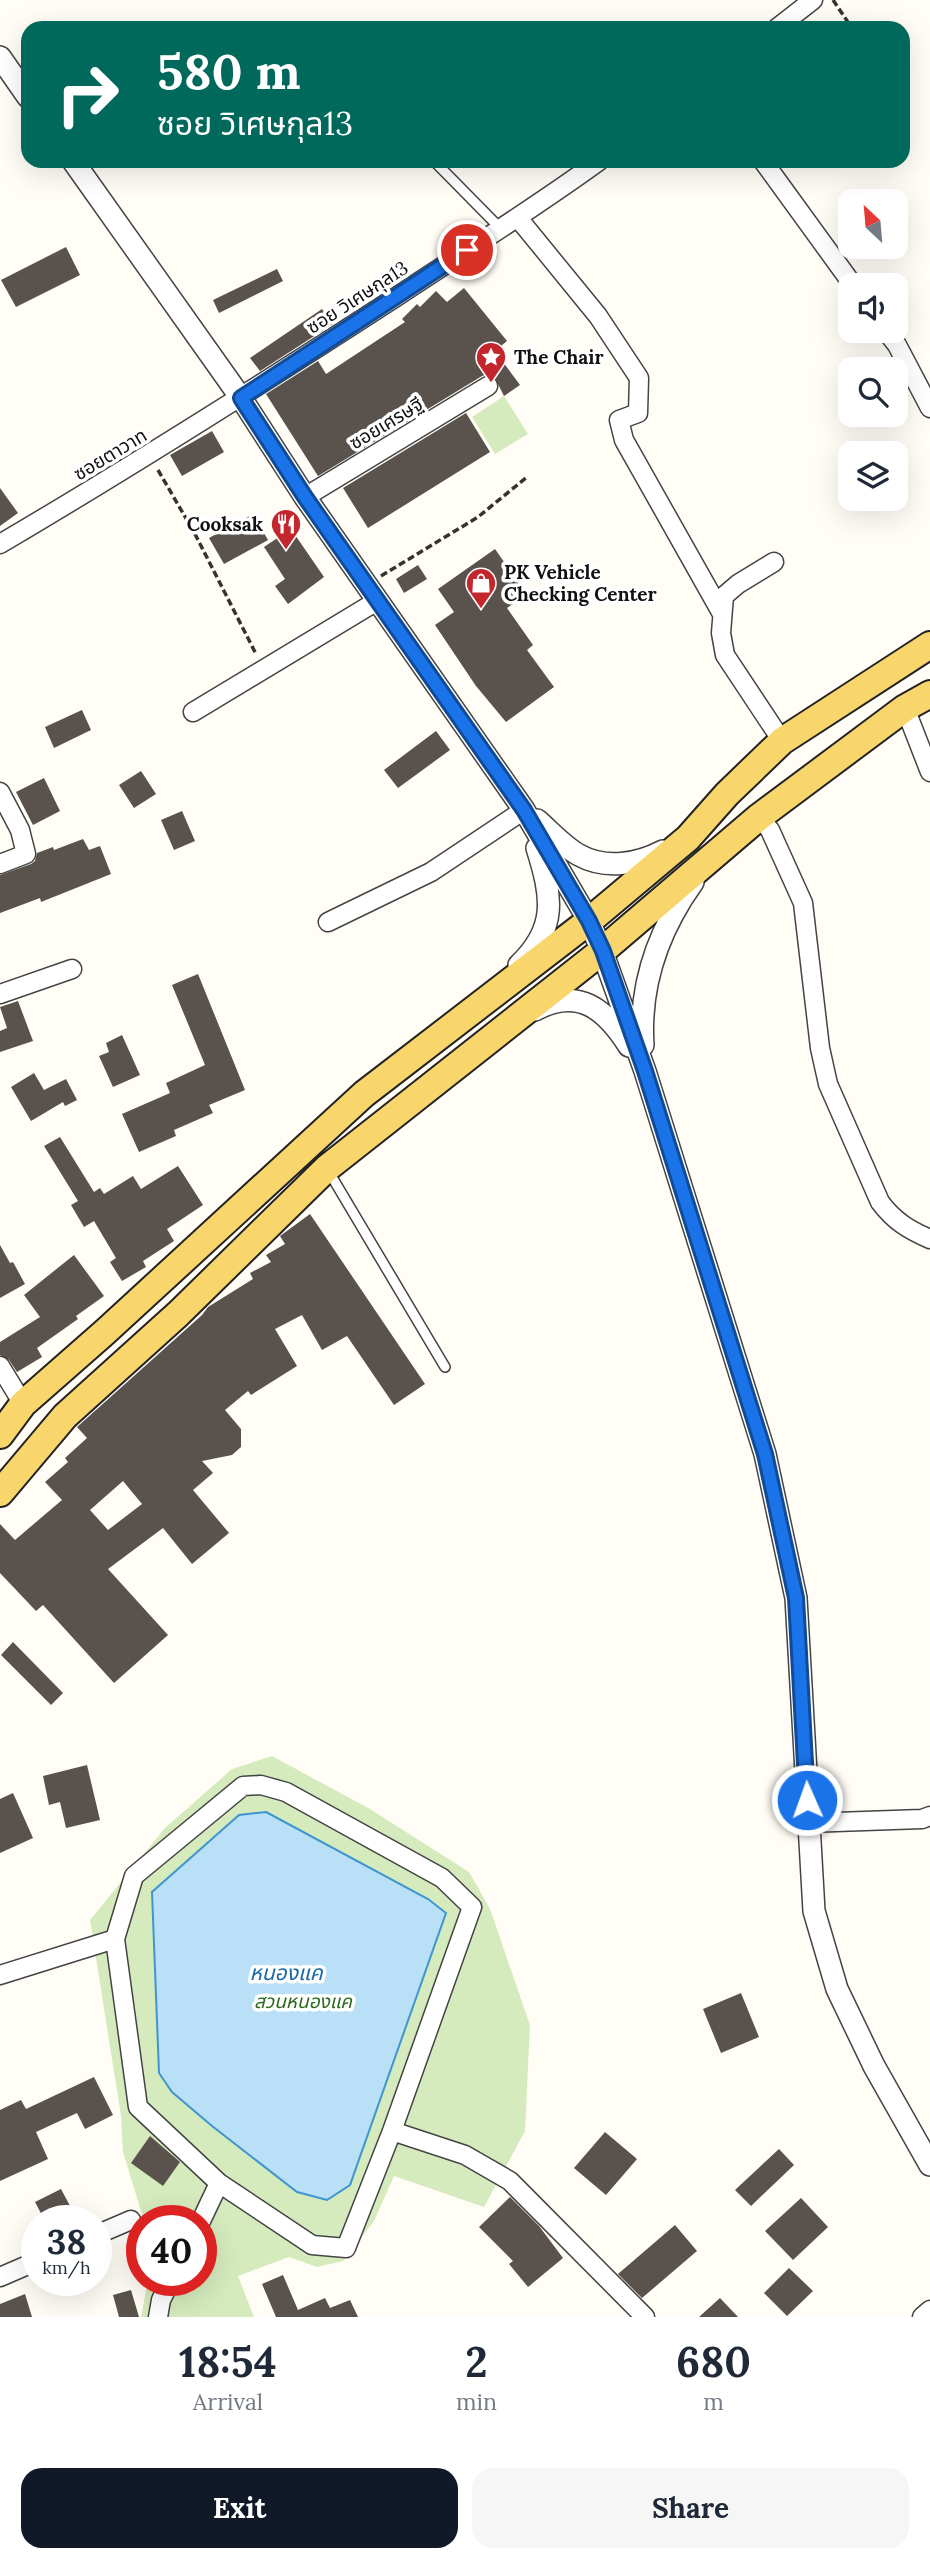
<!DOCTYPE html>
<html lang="en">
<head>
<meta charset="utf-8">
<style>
  :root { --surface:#fff; --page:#f6f6f7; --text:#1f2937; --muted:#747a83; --accent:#111827 }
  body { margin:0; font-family:Lora,"Noto Sans Thai",serif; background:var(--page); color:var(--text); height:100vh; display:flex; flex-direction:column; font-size:26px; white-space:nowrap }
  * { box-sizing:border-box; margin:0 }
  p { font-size:23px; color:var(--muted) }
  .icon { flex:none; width:38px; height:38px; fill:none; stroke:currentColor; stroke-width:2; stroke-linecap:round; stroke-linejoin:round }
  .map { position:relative; height:2317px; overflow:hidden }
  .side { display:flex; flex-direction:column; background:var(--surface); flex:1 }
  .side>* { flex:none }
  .top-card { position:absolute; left:21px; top:21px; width:889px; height:147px; border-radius:21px; box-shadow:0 7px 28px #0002; background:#00695c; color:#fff; overflow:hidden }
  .needle { width:46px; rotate:334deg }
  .tools { position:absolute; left:838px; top:189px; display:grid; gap:14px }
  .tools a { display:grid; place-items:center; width:70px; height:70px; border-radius:14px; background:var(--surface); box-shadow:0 7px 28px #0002; font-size:35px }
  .speed { position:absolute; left:21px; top:2205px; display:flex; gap:14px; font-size:35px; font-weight:700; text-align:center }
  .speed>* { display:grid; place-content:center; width:91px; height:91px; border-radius:50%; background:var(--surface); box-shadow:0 7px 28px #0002; line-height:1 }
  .speed small { font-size:18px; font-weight:400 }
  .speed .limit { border:10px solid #d22; background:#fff; color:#111 }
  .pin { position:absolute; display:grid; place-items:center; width:60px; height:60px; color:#fff; margin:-30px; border:4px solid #fff; border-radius:50%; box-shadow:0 2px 7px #0007 }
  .me { position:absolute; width:77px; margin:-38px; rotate:358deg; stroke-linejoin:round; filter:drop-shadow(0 0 5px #0008) }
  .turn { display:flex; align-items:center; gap:24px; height:147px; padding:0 21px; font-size:32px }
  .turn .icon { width:91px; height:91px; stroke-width:2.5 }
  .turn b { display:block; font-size:49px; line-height:60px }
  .eta { display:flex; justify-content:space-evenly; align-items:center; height:119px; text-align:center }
  .eta b { font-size:42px; font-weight:800; line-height:49px }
  .cta { display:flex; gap:14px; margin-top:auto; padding:14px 21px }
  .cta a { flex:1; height:80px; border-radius:21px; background:var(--accent); color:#fff; font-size:28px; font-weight:800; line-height:80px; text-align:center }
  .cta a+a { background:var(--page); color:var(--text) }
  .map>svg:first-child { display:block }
</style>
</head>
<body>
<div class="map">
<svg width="930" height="2317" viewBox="0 0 930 2317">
  <rect width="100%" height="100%" fill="#fffdf5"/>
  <path fill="#d5ebbd" d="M504 396 528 434 495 454 472 417Z
    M272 1756 370 1809 469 1872 490 1909 530 2025 525 2131 484 2207 394 2176 374 2221 343 2261 317 2267 289 2257 238 2276 254 2317H141L148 2280H201V2221H144L123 2152 121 2116 90 1920 165 1828 232 1769Z"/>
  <path fill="#b9e0f7" stroke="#3f96cf" stroke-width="2" d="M266 1812 428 1899 446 1913 350 2185 327 2200 297 2192 212 2126 172 2092 159 2073 152 1892 239 1815Z"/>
  <path fill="#5a524d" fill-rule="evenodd" d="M66 247 80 275 16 307 1 280Z
    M277 269 283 281 219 313 213 300Z
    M464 288 507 341 495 351 520 385 504 396 494 376 488 374 482 376 318 476 266 394 318 361 326 374 405 322 402 319 417 304 420 307 436 291 447 302Z
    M322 309 333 324 260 371 250 358Z
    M466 413 490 452 368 528 343 488Z
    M212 431 224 452 182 476 170 455Z
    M0 488 18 513 0 526Z
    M253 514 268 540 224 564 209 538Z
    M291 529 324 577 288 604 275 586 285 579 264 547Z
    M495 549 527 595 507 608 533 645 527 650 554 687 506 722 476 686 435 625 454 612 438 589Z
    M418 565 427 579 404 593 396 579Z
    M82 710 91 730 54 748 45 727Z
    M436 731 450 750 398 788 384 770Z
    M141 771 156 794 134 808 119 785Z
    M44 778 60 811 33 825 16 792Z
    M182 811 195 841 174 850 161 820Z
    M83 839 89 850 100 846 111 874 41 902 40 898 0 913V875L31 864 35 861 37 853 53 847 54 850Z
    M198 974 245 1090 209 1105 213 1113 174 1130 176 1136 139 1152 122 1114 170 1093 166 1083 205 1065 172 985Z
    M18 1001 33 1041 0 1052V1031L7 1028 0 1007Z
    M122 1035 140 1075 113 1087 99 1056 109 1052 106 1043Z
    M34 1073 44 1090 66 1079 77 1100 65 1106 63 1102 31 1121 11 1087Z
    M60 1137 94 1192 100 1188 104 1194 133 1176 141 1189 178 1166 203 1205 167 1229 174 1241 143 1261 146 1267 122 1281 110 1262 116 1258 94 1221 84 1227 71 1205 78 1201 44 1146Z
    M310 1214 425 1384 394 1405 347 1336 322 1350 302 1315 275 1329 297 1366 251 1395 248 1391 225 1410 241 1429V1447L232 1455 202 1461 213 1473 193 1490 229 1533 192 1564 163 1528 108 1569 168 1635 114 1683 43 1605 36 1611 0 1573V1524L15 1540 62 1500 45 1482 68 1462 65 1458 87 1438 77 1427 202 1315 208 1307 253 1279 250 1273 271 1262 266 1255 285 1244 280 1236ZM123 1481 142 1504 108 1530 90 1510Z
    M0 1245 10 1263 13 1262 25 1284 0 1298Z
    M74 1255 104 1296 76 1316 78 1319 37 1348 42 1357 17 1372 9 1360 0 1355V1342L40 1317 24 1295Z
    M13 1642 63 1693 51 1705 1 1655Z
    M87 1765 100 1820 66 1828 60 1802 49 1805 43 1776Z
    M13 1793 33 1838 0 1853V1799Z
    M741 1993 759 2037 721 2053 703 2009Z
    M94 2077 113 2115 85 2129 77 2113 36 2132 48 2159 0 2181V2110L21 2100 26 2109Z
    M605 2132 637 2159 606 2195 574 2168Z
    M150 2136 180 2162 163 2186 131 2163Z
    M779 2149 794 2165 751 2206 735 2190Z
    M61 2189 78 2221H45L35 2202Z
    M510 2197 539 2226 563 2258 528 2287 509 2264 513 2261 479 2227Z
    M801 2198 828 2227 793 2260 765 2231Z
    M675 2225 697 2251 642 2298 618 2274Z
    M789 2268 813 2291 787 2316 764 2293Z
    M283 2275 298 2310 325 2298 330 2308 350 2300 358 2317H276L262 2284Z
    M131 2290 139 2317H119L113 2295Z
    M25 2294 32 2317H0V2304Z
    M720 2298 738 2317H699Z"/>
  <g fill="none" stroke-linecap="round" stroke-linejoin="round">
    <g stroke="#444" stroke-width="12">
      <path id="service" d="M434 161 500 228
        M329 1172 445 1367"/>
    </g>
    <g stroke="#444" stroke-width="21">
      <path id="minor" d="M777 28 813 0
        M763 161 853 285
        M518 218 598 316 639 378 638 413 619 420 624 440 721 612
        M886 331 897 345 930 408
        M305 497 488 386
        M0 544C134 465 265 382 396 297 464 252 533 209 599 161
        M774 562 738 584 724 596 721 633 725 655 782 741
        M905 708 930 772
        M193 712 377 601
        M0 792 20 830 26 854 0 864
        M759 817 770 830 803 903 820 1048 828 1084 880 1202C894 1221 909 1230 930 1239
        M328 922 431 872 524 810
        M0 994 72 969
        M0 1366 23 1404
        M261 1785 286 1792 442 1878 472 1907 392 2131 346 2248 312 2245 219 2183 138 2107 115 1939 134 1876 243 1786Z
        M807 1823 922 1819 930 1816
        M0 1975 115 1939
        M392 2131 465 2155 510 2181 645 2317
        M201 2221 219 2183
        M96 2235 131 2220
        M0 2277 37 2261
        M158 2317 161 2300 171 2280
        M922 2317 930 2310"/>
    </g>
    <g stroke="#444" stroke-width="24">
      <path id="tertiary" d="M0 57 28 97
        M73 161 241 398 305 497 524 810 589 921 602 951 645 1071 765 1454 796 1598 814 1911 837 1989 874 2066 930 2165
        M537 820C550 831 564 847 579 855 606 870 638 864 663 851
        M519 965C558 928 552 896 537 848
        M535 1010C578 987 605 1008 629 1046
        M643 1045C639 984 658 931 693 882"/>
    </g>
    <g stroke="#222" stroke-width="30">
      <path id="primary" d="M0 1435 23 1404 105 1332 364 1094 589 921 688 838 727 794 782 741 930 645
        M0 1493 65 1416 178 1314 327 1168 602 951 759 817 905 708 930 694"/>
    </g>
    <path stroke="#333" stroke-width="3.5" stroke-dasharray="7 3.5" stroke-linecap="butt" d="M833 0 852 28
      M158 470 195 534 256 654
      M381 576 478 517 527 477"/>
    <use href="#service" stroke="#fff" stroke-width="9"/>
    <use href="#minor" stroke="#fff" stroke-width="18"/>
    <use href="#tertiary" stroke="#fff" stroke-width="21"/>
    <use href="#primary" stroke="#f9d66b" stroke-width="26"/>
  </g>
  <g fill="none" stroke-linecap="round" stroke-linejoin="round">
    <g stroke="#114b97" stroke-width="18">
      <path id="route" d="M467 250 241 398 305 497 524 810 589 921 603 951 645 1071 765 1454 796 1598 807 1800"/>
    </g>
    <use href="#route" stroke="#1a73e8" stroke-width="12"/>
  </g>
  <defs>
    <g id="sight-pin" transform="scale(1.575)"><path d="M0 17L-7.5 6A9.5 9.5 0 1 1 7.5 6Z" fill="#c4262e" stroke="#fff"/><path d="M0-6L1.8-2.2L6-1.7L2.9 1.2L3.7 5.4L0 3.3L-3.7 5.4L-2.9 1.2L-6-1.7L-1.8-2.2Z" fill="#fff"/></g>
    <g id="restaurant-pin" transform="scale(1.575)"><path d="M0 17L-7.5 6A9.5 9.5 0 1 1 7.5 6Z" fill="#c4262e" stroke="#fff"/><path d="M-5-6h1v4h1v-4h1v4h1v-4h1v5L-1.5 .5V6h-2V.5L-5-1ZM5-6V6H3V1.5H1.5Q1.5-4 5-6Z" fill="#fff"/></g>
    <g id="shop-pin" transform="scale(1.575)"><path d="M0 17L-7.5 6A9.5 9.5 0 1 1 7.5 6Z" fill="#c4262e" stroke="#fff"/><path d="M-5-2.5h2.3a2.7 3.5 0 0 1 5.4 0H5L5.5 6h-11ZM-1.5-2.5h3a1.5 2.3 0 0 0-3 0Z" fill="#fff"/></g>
  </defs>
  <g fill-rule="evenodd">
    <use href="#sight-pin" x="491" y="357"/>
    <use href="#restaurant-pin" x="286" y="524"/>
    <use href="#shop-pin" x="481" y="583"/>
  </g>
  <g text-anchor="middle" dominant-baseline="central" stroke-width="7" stroke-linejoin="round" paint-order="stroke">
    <g font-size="19" fill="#111" stroke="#fff">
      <text transform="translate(357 297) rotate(-33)">ซอย วิเศษกุล13</text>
      <text transform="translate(386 423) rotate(-31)">ซอยเศรษฐี</text>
      <text transform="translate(110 454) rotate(-31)">ซอยตาวาท</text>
    </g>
    <g font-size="19" font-weight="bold" fill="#111" stroke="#fff" text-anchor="start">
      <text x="514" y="357">The Chair</text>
      <text x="263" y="524" text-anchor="end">Cooksak</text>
      <text x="504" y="572">PK Vehicle<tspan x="504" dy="22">Checking Center</tspan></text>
    </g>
    <g font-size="19" font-style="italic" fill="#2f6b1f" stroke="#fff">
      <text x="303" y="2001">สวนหนองแค</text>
    </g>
    <g font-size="21" font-style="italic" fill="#1768a6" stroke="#fff">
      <text x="286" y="1972">หนองแค</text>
    </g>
  </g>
</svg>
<div class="tools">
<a><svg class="needle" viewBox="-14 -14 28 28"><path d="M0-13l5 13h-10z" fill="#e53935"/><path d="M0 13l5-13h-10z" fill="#747a83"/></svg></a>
<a><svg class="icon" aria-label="sound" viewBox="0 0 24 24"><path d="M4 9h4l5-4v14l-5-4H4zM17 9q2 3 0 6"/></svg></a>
<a><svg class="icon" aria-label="search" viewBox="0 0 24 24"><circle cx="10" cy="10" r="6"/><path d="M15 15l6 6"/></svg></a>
<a><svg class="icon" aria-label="layers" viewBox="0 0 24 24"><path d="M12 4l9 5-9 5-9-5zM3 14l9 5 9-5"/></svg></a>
</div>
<div class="speed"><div>38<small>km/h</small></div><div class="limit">40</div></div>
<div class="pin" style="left:467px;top:250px;background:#d93025"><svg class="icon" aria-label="arrive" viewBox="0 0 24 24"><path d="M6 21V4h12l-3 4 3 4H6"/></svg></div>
<svg class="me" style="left:807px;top:1800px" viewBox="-20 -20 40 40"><circle r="17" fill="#1a73e8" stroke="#fff" stroke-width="3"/><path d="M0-11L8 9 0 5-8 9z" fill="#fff"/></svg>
<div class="top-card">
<div class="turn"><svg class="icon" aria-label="right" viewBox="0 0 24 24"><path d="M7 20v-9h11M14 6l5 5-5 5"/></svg><div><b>580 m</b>ซอย วิเศษกุล13</div></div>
</div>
</div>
<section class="side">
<div class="eta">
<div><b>18:54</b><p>Arrival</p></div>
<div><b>2</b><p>min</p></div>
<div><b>680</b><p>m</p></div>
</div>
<div class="cta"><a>Exit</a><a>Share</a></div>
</section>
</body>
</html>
